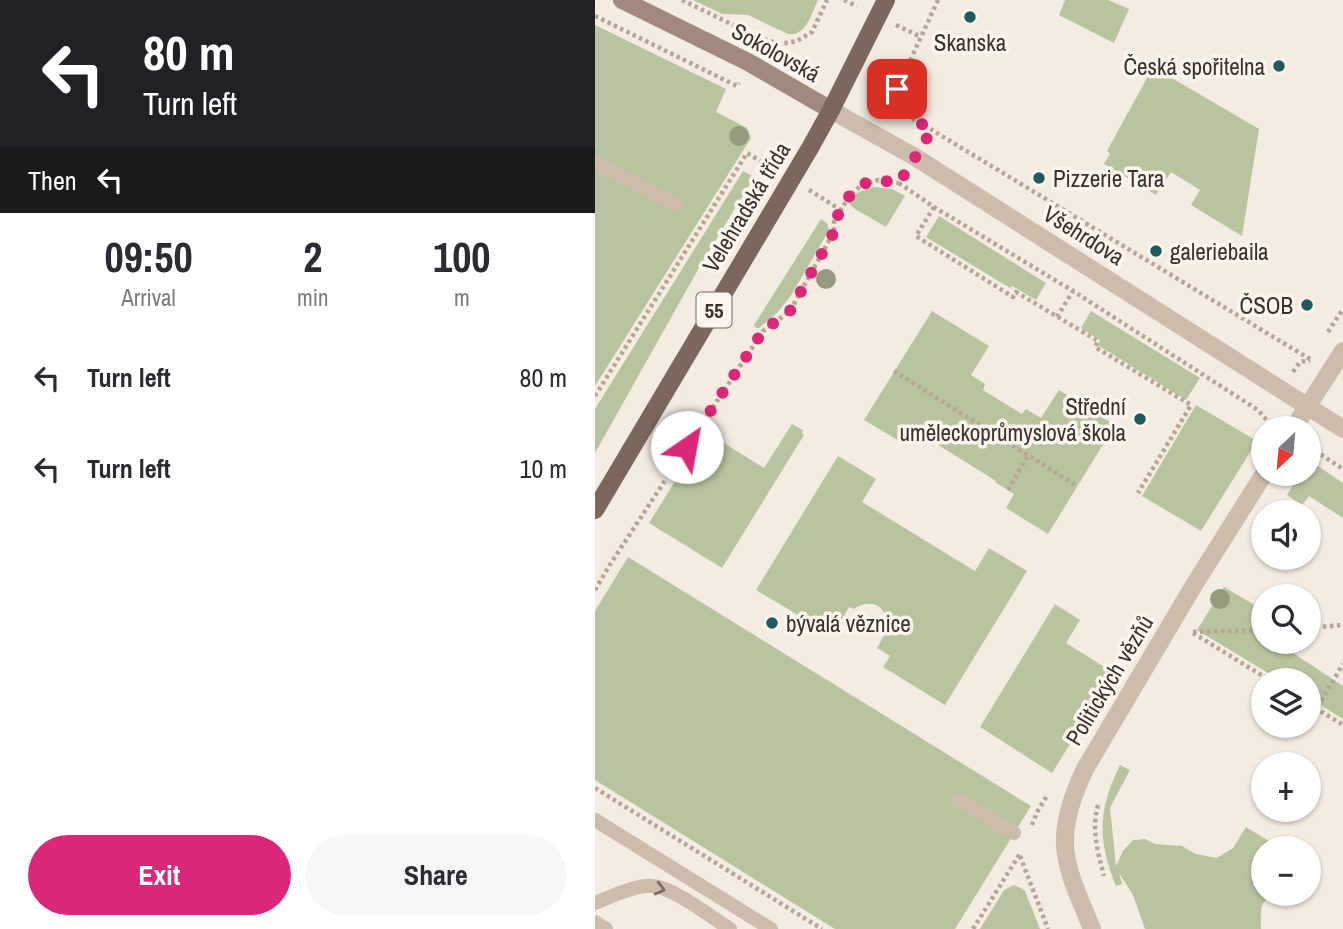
<!DOCTYPE html>
<html lang="en">
<head>
<meta charset="utf-8">
<style>
  :root { --surface:#fff; --page:#f7f7f7; --text:#2b2b33; --muted:#7c7c81; --accent:#db2777 }
  body { margin:0; font-family:"Archivo Narrow",sans-serif; background:var(--page); color:var(--text); height:100vh; display:flex; flex-direction:column; font-size:26px; white-space:nowrap }
  * { box-sizing:border-box; margin:0 }
  p { font-size:23px; color:var(--muted) }
  .icon { flex:none; width:38px; height:38px; fill:none; stroke:currentColor; stroke-width:2; stroke-linecap:round; stroke-linejoin:round }
  .map { position:relative; flex:1; overflow:hidden }
  .details { display:flex; flex-direction:column; background:var(--surface); width:595px }
  .details>* { flex:none }
  .guide { background:#202124; color:#fff; overflow:hidden }
  .needle { width:46px; rotate:206deg }
  .fabs { position:absolute; left:656px; top:416px; display:grid; gap:14px }
  .fabs a { display:grid; place-items:center; width:70px; height:70px; border-radius:50%; background:var(--surface); box-shadow:0 2px 5px #0004; font-size:35px }
  .pin { position:absolute; display:grid; place-items:center; width:60px; height:60px; color:#fff; margin:-30px; border-radius:14px; box-shadow:0 4px 10px #0006 }
  .me { position:absolute; width:77px; margin:-38px; rotate:33deg; stroke-linejoin:round; filter:drop-shadow(0 0 5px #0008) }
  .turn { display:flex; align-items:center; gap:24px; height:147px; padding:0 28px; font-size:32px }
  .turn .icon { width:91px; height:91px; stroke-width:2.5 }
  .turn b { display:block; font-size:49px; line-height:60px }
  .then { display:flex; align-items:center; height:66px; padding:0 28px; background:#0003; gap:14px; font-size:26px }
  .eta { display:flex; justify-content:space-evenly; align-items:center; height:119px; text-align:center }
  .eta b { font-size:42px; font-weight:700; line-height:49px }
  .primary-button { display:flex; gap:14px; margin-top:auto; padding:14px 28px }
  .primary-button a { flex:1; height:80px; border-radius:42px; background:var(--accent); color:#fff; font-size:28px; font-weight:700; line-height:80px; text-align:center }
  .primary-button a+a { background:var(--page); color:var(--text) }
  ul { padding:0; list-style:none }
  li { display:flex; align-items:center; gap:21px; height:91px; padding:0 28px }
  li div { flex:1 }
  li b { display:block; font-size:26px }
  li em { font-style:normal }
  main { display:flex; flex:1; min-height:0 }
  .map>svg:first-child { display:block }
</style>
</head>
<body>
<main>
<section class="details">
<div class="guide">
<div class="turn"><svg class="icon" aria-label="left" viewBox="0 0 24 24"><path d="M17 20v-9H6M10 6l-5 5 5 5"/></svg><div><b>80 m</b>Turn left</div></div>
<div class="then">Then<svg class="icon" aria-label="left" viewBox="0 0 24 24"><path d="M17 20v-9H6M10 6l-5 5 5 5"/></svg></div>
</div>
<div class="eta">
<div><b>09:50</b><p>Arrival</p></div>
<div><b>2</b><p>min</p></div>
<div><b>100</b><p>m</p></div>
</div>
<ul>
<li><svg class="icon" aria-label="left" viewBox="0 0 24 24"><path d="M17 20v-9H6M10 6l-5 5 5 5"/></svg><div><b>Turn left</b></div><em>80 m</em></li>
<li><svg class="icon" aria-label="left" viewBox="0 0 24 24"><path d="M17 20v-9H6M10 6l-5 5 5 5"/></svg><div><b>Turn left</b></div><em>10 m</em></li>
</ul>
<div class="primary-button"><a>Exit</a><a>Share</a></div>
</section>
<div class="map">
<svg width="748" height="929" viewBox="0 0 748 929">
  <rect width="100%" height="100%" fill="#f4ebe1"/>
  <path fill="#b8c4a0" d="M98 0H223C216 14 212 36 193 34L153 15 127 14Z
    M470 0H513L534 9 519 43 464 15Z
    M0 25 131 89 121 112 152 128 156 138 0 386Z
    M558 67 664 129 647 236 596 205 605 190 576 172 561 195 509 164 515 154 512 151Z
    M148 171 159 177 105 266 0 453V409Z
    M279 187 297 189 310 196 291 227 260 209 254 203C257 192 269 190 279 187Z
    M344 216 451 283 441 300 417 286 415 288 331 237Z
    M226 219 232 223 234 230 197 294 183 312 164 328H161L159 325Z
    M337 311 394 346 376 375 390 384 388 390 427 414 431 409 446 418 464 390 520 425 453 534 411 508 419 494 400 482 401 481 340 443 338 444 319 432 311 445 269 420Z
    M496 311 605 378 591 400 503 345 505 340 486 328Z
    M601 405 662 441 606 531 547 496Z
    M197 424 208 430 207 433 209 435 127 568 54 523 111 432 169 468Z
    M243 456 281 479 267 502 380 571 394 548 432 571 350 705 288 667 295 656 282 648 292 630 288 627C295 605 275 598 259 609L254 607 244 625 230 616 223 627 161 590Z
    M714 460 748 483V518L714 496 707 505 692 495 705 474H714Z
    M33 557 436 806 360 929H240L0 780V611Z
    M629 587 668 610V642H696L692 649 748 686V719L714 698V681H686L602 630Z
    M460 604 485 620 471 643 519 673 457 773 385 727Z
    M525 765 535 770 515 808 521 866 528 851 538 840 550 839 560 844 587 846 601 854 622 858 638 848 651 827 687 849H668V894H699C667 899 665 896 666 929H550L538 895 524 873 527 884 521 886C502 839 503 810 525 765Z
    M419 885 426 888 430 891 445 929H385L409 890Z"/>
  <g fill="none" stroke-linecap="round" stroke-linejoin="round">
    <path stroke="#b9a596" stroke-width="4.5" stroke-dasharray="3.5 3.5" stroke-linecap="butt" d="M87 0 165 38 185 44 202 41 217 32 232 0
      M249 0 262 6
      M343 0 302 89C302 93 301 97 302 100 305 114 326 123 337 130L718 361
      M0 16 142 86 144 83
      M301 25 326 37
      M304 183 339 207 478 291 663 410 670 418 676 428
      M214 190 246 210
      M339 207 321 236 418 297 421 292 503 341 500 347 596 405 543 493
      M462 317 478 291
      M733 332 748 309
      M299 371 482 486
      M698 372 705 362 715 360
      M0 396 152 153 179 169
      M714 447 748 469
      M661 453 668 441
      M413 490 433 455
      M0 590 16 563 168 331 195 311 239 232V222L246 210 255 195 267 185 283 180 304 183 309 175
      M714 628 748 625
      M598 632 668 630
      M598 633 676 681
      M714 704 748 725
      M719 713 748 664
      M0 788 227 929
      M503 805C496 830 503 852 509 876
      M437 825 442 812 452 796
      M425 856 453 929
      M378 929 426 852"/>
    <path stroke="#cdbbac" stroke-width="14" d="M0 162 82 205
      M364 800 419 833
      M0 820 176 929
      M0 903C15 897 42 884 58 886 79 888 116 917 135 929
      M0 922 11 929"/>
    <path stroke="#cdbbac" stroke-width="18" d="M236 110 320 157 748 429
      M698 429 748 351
      M497 929C487 903 471 873 470 844 469 818 479 792 490 769L599 585 669 474"/>
    <path stroke="#a18a7d" stroke-width="18" d="M27 0 153 62 236 110"/>
    <path stroke="#7d675c" stroke-width="18" d="M0 510 215 148 236 110 291 0"/>
  </g>
  <g fill="#969b7f">
    <circle cx="144" cy="136" r="10"/>
    <circle cx="231" cy="279" r="10"/>
    <circle cx="625" cy="599" r="10"/>
  </g>
  <defs><path id="oneway-chevron" d="M-2-3.5L2.5 0L-2 3.5" fill="none" stroke-width="1.6" stroke-linecap="round" stroke-linejoin="round" transform="scale(1.75)"/></defs>
  <use stroke="#7d6f65" href="#oneway-chevron" transform="translate(65 889) rotate(15)"/>
  <g fill="none" stroke-linecap="round" stroke-linejoin="round">
    <path stroke="#db2777" stroke-width="12" stroke-dasharray="0 21.6" d="M92 447 168 331 195 311 239 232V222L246 210 255 195 267 184 284 180 304 183 337 130C326 123 305 114 302 100 301 97 302 93 302 89"/>
  </g>
  <g fill="#1f5a5e" stroke="#fbf5ee" stroke-width="2.5">
    <circle cx="375" cy="17" r="7"/>
    <circle cx="684" cy="66" r="7"/>
    <circle cx="444" cy="178" r="7"/>
    <circle cx="561" cy="251" r="7"/>
    <circle cx="712" cy="305" r="7"/>
    <circle cx="545" cy="419" r="7"/>
    <circle cx="177" cy="623" r="7"/>
  </g>
  <g text-anchor="middle" dominant-baseline="central" stroke-width="7" stroke-linejoin="round" paint-order="stroke">
    <rect fill="#fbf5ee" stroke="#756b66" stroke-width="2" x="101.5" y="292.5" width="35" height="35" rx="5"/>
    <g font-size="21" font-weight="bold" fill="#3b302b">
      <text x="119" y="310">55</text>
    </g>
    <g font-size="23" fill="#3b302b" stroke="#fbf5ee" text-anchor="end">
      <text x="375" y="42" text-anchor="middle">Skanska</text>
      <text x="670" y="66">Česká spořitelna</text>
      <text x="458" y="178" text-anchor="start">Pizzerie Tara</text>
      <text x="575" y="251" text-anchor="start">galeriebaila</text>
      <text x="698" y="305">ČSOB</text>
      <text x="531" y="406">Střední<tspan x="531" dy="26">uměleckoprůmyslová škola</tspan></text>
      <text x="191" y="623" text-anchor="start">bývalá věznice</text>
    </g>
    <g font-size="23" fill="#3b302b" stroke="#fbf5ee">
      <text transform="translate(181 52) rotate(29)">Sokolovská</text>
      <text transform="translate(151 207) rotate(-59)">Velehradská třída</text>
      <text transform="translate(489 235) rotate(32)">Všehrdova</text>
      <text transform="translate(514 680) rotate(-59)">Politických vězňů</text>
    </g>
  </g>
</svg>
<div class="fabs">
<a><svg class="needle" viewBox="-14 -14 28 28"><path d="M0-13l5 13h-10z" fill="#e53935"/><path d="M0 13l5-13h-10z" fill="#7c7c81"/></svg></a>
<a><svg class="icon" aria-label="sound" viewBox="0 0 24 24"><path d="M4 9h4l5-4v14l-5-4H4zM17 9q2 3 0 6"/></svg></a>
<a><svg class="icon" aria-label="search" viewBox="0 0 24 24"><circle cx="10" cy="10" r="6"/><path d="M15 15l6 6"/></svg></a>
<a><svg class="icon" aria-label="layers" viewBox="0 0 24 24"><path d="M12 4l9 5-9 5-9-5zM3 14l9 5 9-5"/></svg></a>
<a>+</a>
<a>−</a>
</div>
<div class="pin" style="left:302px;top:89px;background:#d93025"><svg class="icon" aria-label="arrive" viewBox="0 0 24 24"><path d="M6 21V4h12l-3 4 3 4H6"/></svg></div>
<svg class="me" style="left:92px;top:447px" viewBox="-20 -20 40 40"><circle r="19" fill="#fff"/><path d="M0-13L10 11 0 6-10 11z" fill="#db2777"/></svg>
</div>
</main>
</body>
</html>
